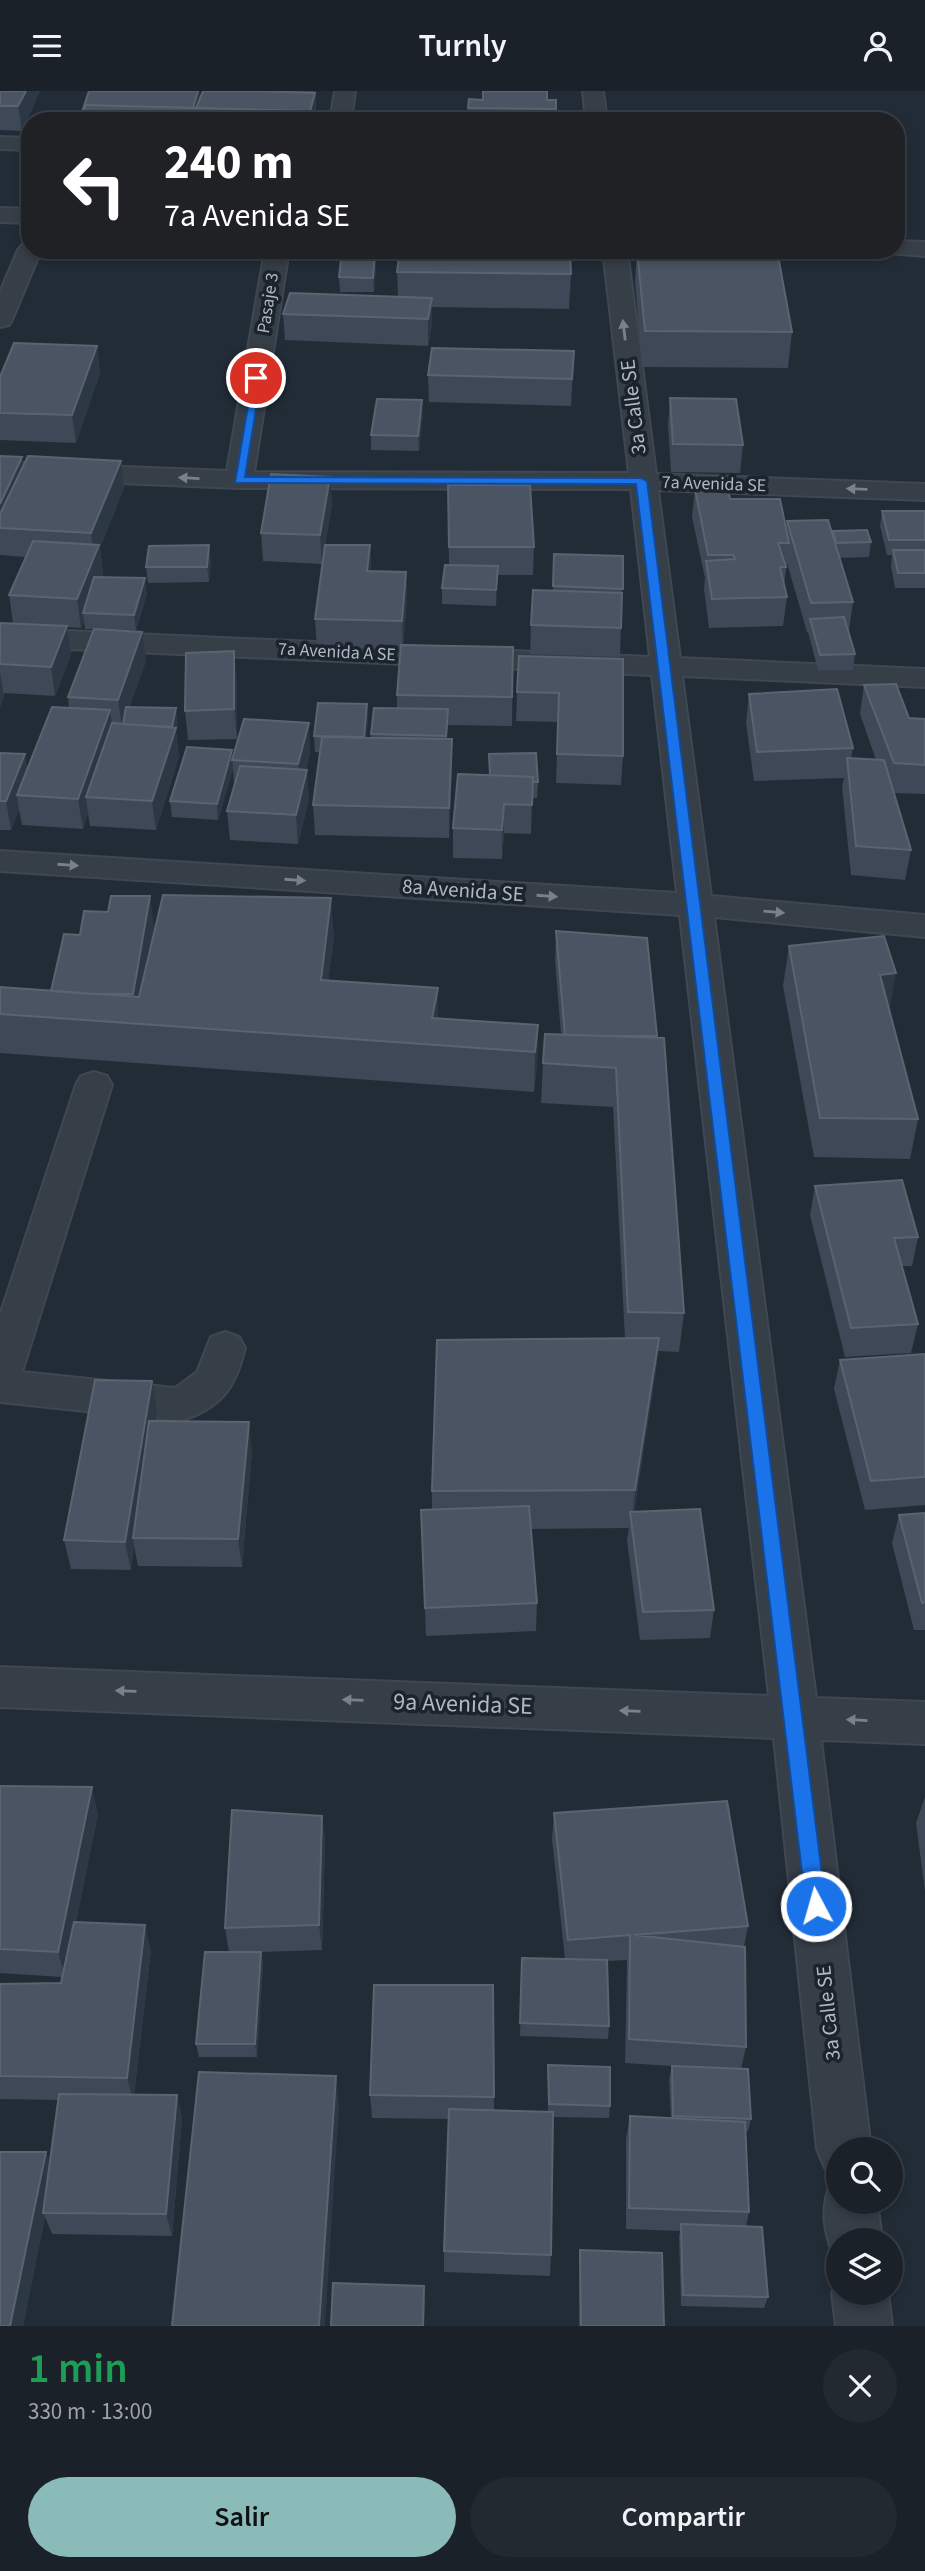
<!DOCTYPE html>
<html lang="es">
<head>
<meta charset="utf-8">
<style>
  :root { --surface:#1a2129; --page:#232931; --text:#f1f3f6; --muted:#9fa3a8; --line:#383e46; --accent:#8bbbb9 }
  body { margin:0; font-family:"Source Sans 3",sans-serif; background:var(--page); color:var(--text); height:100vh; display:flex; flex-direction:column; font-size:26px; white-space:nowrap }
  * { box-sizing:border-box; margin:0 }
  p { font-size:23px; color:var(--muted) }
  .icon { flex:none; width:38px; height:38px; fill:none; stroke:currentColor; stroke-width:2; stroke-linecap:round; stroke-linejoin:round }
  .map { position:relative; height:2235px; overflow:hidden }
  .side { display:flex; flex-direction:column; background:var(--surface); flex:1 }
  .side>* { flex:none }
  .guide { position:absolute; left:21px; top:21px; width:884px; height:147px; border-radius:28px; box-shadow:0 4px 10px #0003,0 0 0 2px var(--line); background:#202124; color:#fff; overflow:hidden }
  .tools { position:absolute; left:826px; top:2046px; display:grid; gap:14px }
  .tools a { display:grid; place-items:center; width:77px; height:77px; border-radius:50%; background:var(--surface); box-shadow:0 4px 10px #0003,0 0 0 2px var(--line); font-size:35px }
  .pin { position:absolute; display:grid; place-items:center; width:60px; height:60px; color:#fff; margin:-30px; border:4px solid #fff; border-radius:50%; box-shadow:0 2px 7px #0007 }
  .me { position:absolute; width:77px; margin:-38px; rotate:354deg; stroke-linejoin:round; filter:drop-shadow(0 0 5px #0008) }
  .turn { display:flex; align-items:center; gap:24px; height:147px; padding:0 28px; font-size:32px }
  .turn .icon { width:91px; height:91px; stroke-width:2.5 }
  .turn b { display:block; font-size:49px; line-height:60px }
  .round { display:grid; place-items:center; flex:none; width:74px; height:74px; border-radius:37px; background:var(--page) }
  .overview { display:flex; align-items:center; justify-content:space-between; height:119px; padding:0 28px }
  h1 { font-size:42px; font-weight:600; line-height:52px; color:#1e9e55 }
  .cta { display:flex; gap:14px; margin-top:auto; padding:14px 28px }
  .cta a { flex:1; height:80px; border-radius:42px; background:var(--accent); color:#111; font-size:28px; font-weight:600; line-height:80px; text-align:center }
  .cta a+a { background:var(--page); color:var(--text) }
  header { display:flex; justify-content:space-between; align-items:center; height:91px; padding:0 28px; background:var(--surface); font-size:32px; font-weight:600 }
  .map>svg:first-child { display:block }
</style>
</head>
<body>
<header><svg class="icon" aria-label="menu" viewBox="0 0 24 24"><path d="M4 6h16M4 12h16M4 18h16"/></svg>Turnly<svg class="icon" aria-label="person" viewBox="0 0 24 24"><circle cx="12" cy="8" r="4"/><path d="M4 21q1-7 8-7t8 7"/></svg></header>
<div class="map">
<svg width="925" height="2235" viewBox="0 0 925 2235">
  <rect width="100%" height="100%" fill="#222c37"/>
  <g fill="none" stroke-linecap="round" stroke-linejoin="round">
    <g stroke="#3f4751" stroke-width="4">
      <path id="minor" d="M335 0H355L351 30H330Z
        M583 0H603L607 30H586Z
        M0 46 30 47V59L0 58Z
        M0 117 30 118V132L0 131Z
        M896 150 925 151V165L888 162 886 159H896Z
        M30 152V159H41L12 229 9 234 0 236V201L18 159 22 154Z
        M265 159H289L254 381 629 382 603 159H627L656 383 925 393V409L658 399 680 567 925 578V596L682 585 711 805 925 824V846L714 826 816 1607 925 1611V1653L821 1649 871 2058H838V2082L825 2077 817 2058 774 1647 0 1616V1576L769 1605 680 824 0 780V760L677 802 652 584 0 555V537L650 566 631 398 239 397 0 387V371L227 380Z
        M94 981 107 985 112 994 22 1281 175 1297 197 1281 211 1246 225 1241 239 1246 245 1257C235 1298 221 1317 180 1330L0 1311V1224L76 994 81 985Z
        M838 2088V2110H877L882 2149H838V2170L835 2168C824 2142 820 2117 831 2091Z
        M838 2187V2202H888L892 2235H836L832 2202Z"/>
    </g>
    <use href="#minor" fill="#363e48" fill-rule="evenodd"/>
  </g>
  <path fill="#3e4856" d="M0 0H40L22 40 0 39Z
    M203 0H316V26L315 30H79L83 21V18L200 6Z
    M547 9H556L555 30H415L468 28V17Z
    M637 159 792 241 788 277 642 276 635 191Z
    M376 175 374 201H340L339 186Z
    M397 181 571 183 569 218 432 216V233L428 255 285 249 283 223 398 206Z
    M97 255 100 282 76 352 0 349V286Z
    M574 260 571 315 429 311 428 284Z
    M670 307 743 354 740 382 671 381 668 334Z
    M423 323 419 360 371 359V344Z
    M0 365 23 374 121 370 124 397 100 457 103 483 102 486 147 503 136 539 85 538 84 530 81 537 67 536 71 564 55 605 4 602V605L0 616V532H13L9 504 26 466 0 464Z
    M330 386 332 414 325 454H370L371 480 406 481 407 509 403 554 513 556 512 635 448 634 447 648H452V678L449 747 315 744 313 714 320 661H315L314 645 368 628 366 647H371V643L397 617V604L401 558 317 557 315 528 325 454 322 473 263 470 261 442Z
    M448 394 534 456 533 484H498L496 515 442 513V497L449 474Z
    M695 398 730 408 786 436 787 430 832 444 833 440 871 451 869 466 839 467 853 511 849 540 855 563 853 579H818L808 541H807L787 472 784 493 787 506 783 535 709 537 704 498 705 487 692 426Z
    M882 420H925V497H895L891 475 892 464H887L880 435Z
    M554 463 623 465 620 566 530 563 531 534 553 500Z
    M211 469 209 491 148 492 146 476Z
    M623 568V665L621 694 556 692 558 631 516 630 517 601Z
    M146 570 129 616 178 633 176 640 179 666 156 739 90 735 88 722 83 738 22 734 19 719 11 739H0V662L27 678 69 617 68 606Z
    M237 589V648L188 649 185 620Z
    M864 594 909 627 925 628V703L894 702 911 759 905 789 851 784 842 696 844 687 754 690 746 632 749 603 853 657 851 667 876 669 860 623Z
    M310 661 306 679 309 708 298 753 230 749 227 720 234 694 233 678 218 729 172 726 170 710 233 666Z
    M489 663 538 691 537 707H532L531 743 504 742 502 768 453 767V737L489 684Z
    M154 834 150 861 334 846 328 890 438 897V927L538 934 537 974 534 1001 0 962V896L51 900 80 844Z
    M556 840 657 945 684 1222 679 1261 658 1260 655 1286 634 1421 714 1519 710 1547 640 1549 627 1449 629 1437 531 1438 537 1512 536 1540 426 1545 421 1419H432V1400L625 1248 613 1016 541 1012 543 972 561 943 555 869Z
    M789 855 889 920 918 1028 910 1068 814 1066 783 895Z
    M815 1095 918 1146 912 1175H902L918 1233 911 1262 845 1266 810 1124Z
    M925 1263V1414L865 1419 834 1298 840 1269Z
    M152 1290 157 1319 155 1330 252 1360 242 1476 138 1475 134 1455 131 1479 71 1478 64 1449Z
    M925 1422V1539H914L892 1452 899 1424Z
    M0 1695 98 1723 76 1831 151 1859 134 2004H177L182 2027 172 2145 52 2143 45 2126 23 2235H0L50 2073 58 2009 0 2008V1893L61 1892 62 1886 0 1882Z
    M925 1706V1800L916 1732Z
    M554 1722 748 1835 744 1856 746 1956 741 1978 751 2028 748 2040H746L749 2121 746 2136 768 2206 764 2217 681 2215 679 2145 680 2140 626 2138V2048L630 2025 671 2027 669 1988 672 1975 687 1976 625 1972 627 1869 607 1870 609 1935 608 1948 520 1945 522 1867 565 1868 552 1748Z
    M322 1725 325 1751 322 1859 261 1861 263 1874 257 1966H199L196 1953 229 1861 225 1837Z
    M548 1974 610 2015 609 2027 553 2026 551 2164 550 2185 444 2181V2160L449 2028 372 2027 370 2004 494 2006V2019L548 2021Z
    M580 2159 664 2235H579V2170Z"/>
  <path fill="#2d3845" d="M26 0H40L22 40 18 15Z
    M198 0H200L201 18 192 20Z
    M314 0H316V26L315 30H310V21L314 5Z
    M375 161 376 175 374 201 373 187Z
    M432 207V233L428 255V228Z
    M97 255 100 282 76 352 72 324Z
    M422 309 423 323 419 360 418 345Z
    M22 366 26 394 0 437V413Z
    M121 370 124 397 100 457 103 483 87 522H83L84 530 81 537 77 508 94 467 91 442Z
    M330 386 332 414 322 473 320 444Z
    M209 454 211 469 209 491 207 476Z
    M370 454 371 483 367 480Z
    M498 475V491L496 515V499Z
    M406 481 407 509 403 558 402 530Z
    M145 487 147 503 136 539 134 524Z
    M67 535 71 564 55 605 51 576Z
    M142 541 146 570 122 638 118 609Z
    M234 560 237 589V648L234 618Z
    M0 581 4 605 0 616Z
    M367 613 368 628 365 662 364 646Z
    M176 617 178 633 176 640 179 666 156 739 152 710Z
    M110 619 114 648 86 706 88 722 83 738 78 708Z
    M309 632 310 661 300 702 298 673Z
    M452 648V678L449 747V717Z
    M232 659 233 678 218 729 217 713Z
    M25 663 30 693 17 704 19 719 11 739 6 710Z
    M307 679 309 708 298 753 296 724Z
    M504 713V742L502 768V739Z
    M150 805 154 834 137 933 133 903Z
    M331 807 334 846 323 929 321 889Z
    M896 882 889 921 880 884Z
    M438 897V937L432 927Z
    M538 934 537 974 534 1001 535 961Z
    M659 1247 655 1286 631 1437 635 1399Z
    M152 1290 157 1319 136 1447H133L134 1455 131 1479 125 1451Z
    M249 1331 252 1360 242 1476 238 1448Z
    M92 1696 98 1723 65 1886 58 1861Z
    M322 1725 325 1751 322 1859 319 1834Z
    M145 1834 151 1859 133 2010 127 1987Z
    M261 1861 263 1874 257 1966 255 1953Z
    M336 1985 339 2016 325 2235H319Z
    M177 2004 182 2027 172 2145 166 2123Z
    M46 2061 54 2083 43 2122 45 2126 23 2235H10Z
    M424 2195 425 2215 424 2235H423Z"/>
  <path fill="#4a5462" stroke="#5a6471" stroke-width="2" d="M0 0H26L18 15H0Z
    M89 0H198L193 17 86 14 84 18H83Z
    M203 0H258L315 2 310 20 196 17Z
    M483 0H547V9H556V18L468 17 469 8 483 9Z
    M86 14 313 20 311 30H79Z
    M415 28 533 29V30H415Z
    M400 159H570L571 183 397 181Z
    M637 159H777L792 241 645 240Z
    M342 160 375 161 373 187 339 186Z
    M290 202 432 207 428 228 283 223Z
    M14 252 97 255 72 324 0 322V286Z
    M432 257 574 260 572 288 428 284Z
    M670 307 736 308 743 354 673 353Z
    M377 308 422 309 418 345 371 344Z
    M0 365 22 366 0 413Z
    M28 365 121 370 91 442 0 437V423Z
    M271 383 330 386 320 444 261 442Z
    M448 394H530L534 456H449Z
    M695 398H728L730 408H780L789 452H778L786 476H780L787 506 712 508 706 470 735 468 733 464H708Z
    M882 420H925V449H889Z
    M828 429 853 511 811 512 787 430Z
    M867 439 871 451 836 452 833 440Z
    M33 450 99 454 77 508 9 504Z
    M209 454 207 476H146L149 455Z
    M325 454H370L367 480 406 481 402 530 315 528Z
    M893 459H925V482H898Z
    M554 463 623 465V498L553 495Z
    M445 474 498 475 496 499 442 497Z
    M94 486 145 487 134 524 83 522Z
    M533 499 622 502 621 537 531 534Z
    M844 526 855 563 820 564 810 528Z
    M0 532 67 535 51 576 0 573Z
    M94 538 142 541 118 609 68 606Z
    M401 554 513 556 512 606 397 604Z
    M234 560V618L185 620 186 562Z
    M519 565 623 568V665L557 663 559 602 517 601Z
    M896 593 909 627 925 628V674L894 672 864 594Z
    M837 598 853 657 757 661 749 603Z
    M318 612 367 613 364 646 314 645Z
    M52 616 110 619 78 708 17 704Z
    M126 616 176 617 172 636 123 633Z
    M374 617 448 618 446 645 371 643Z
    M244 628 309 632 298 673 232 669Z
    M112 632 176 637 152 710 86 706Z
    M322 646 452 648 449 717 313 714Z
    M187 656 232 659 217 713 170 710Z
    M0 662 25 663 6 710H0Z
    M536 662 538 691H533V686L490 684 489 663Z
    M847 667 884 669 911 759 856 755Z
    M240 675 307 679 296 724 227 720Z
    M458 683 533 686 532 714 504 713 502 739 453 737Z
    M163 804 331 807 321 889 438 897 432 927 538 934 535 961 0 923V896L139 906Z
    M111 805H150L133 903H92L51 900 64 843 80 844 84 820 108 821Z
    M556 840 647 847 657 945H612L565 944Z
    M884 845 896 882 880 884 918 1028 820 1027 789 855Z
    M545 943 664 947 684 1222 628 1221 616 977 543 972Z
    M902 1089 918 1146 894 1147 918 1233 851 1237 815 1095Z
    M659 1247 635 1399 432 1400 437 1249Z
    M925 1263V1386L871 1390 840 1269Z
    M95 1289 152 1290 125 1451 64 1449Z
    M149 1330 249 1331 238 1448 133 1447Z
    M529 1415 537 1512 425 1517 421 1419Z
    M700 1418 714 1519 643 1521 630 1421Z
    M925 1422V1511L922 1512 899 1424Z
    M0 1695 92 1696 58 1861 0 1858Z
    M727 1710 748 1835 634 1844 745 1856 746 1956 629 1948 630 1844 568 1849 554 1722Z
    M232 1719 322 1725 319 1834 225 1837Z
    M74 1831 145 1834 127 1987 0 1985V1893L61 1892Z
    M205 1861H261L255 1953H196Z
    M522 1867 607 1869 609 1935 520 1932Z
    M374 1894H493L494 2006 370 2004Z
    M548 1974 610 1976V2015L549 2013Z
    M672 1975 748 1978 751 2028 673 2025Z
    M199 1981 336 1985 319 2235H172Z
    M59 2003 177 2004 166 2123 43 2122Z
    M449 2018 553 2021 551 2164 444 2160Z
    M630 2025 745 2031 749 2121 629 2117Z
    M0 2061H46L10 2235H0Z
    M681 2133 762 2136 768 2206 683 2204Z
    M580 2159 662 2162 664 2235H581Z
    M333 2192 424 2195 423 2235H331Z"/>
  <defs><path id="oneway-solid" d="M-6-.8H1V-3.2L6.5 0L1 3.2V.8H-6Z" transform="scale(1.75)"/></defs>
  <g fill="#7a818c">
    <use href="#oneway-solid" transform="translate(624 239) rotate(-97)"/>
    <use href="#oneway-solid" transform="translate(189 387) rotate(-177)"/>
    <use href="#oneway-solid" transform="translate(857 398) rotate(-178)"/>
    <use href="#oneway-solid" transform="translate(68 774) rotate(4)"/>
    <use href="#oneway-solid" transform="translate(295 789) rotate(4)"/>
    <use href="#oneway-solid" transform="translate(547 805) rotate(4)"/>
    <use href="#oneway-solid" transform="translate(774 821) rotate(5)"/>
    <use href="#oneway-solid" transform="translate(126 1600) rotate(-178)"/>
    <use href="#oneway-solid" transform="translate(353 1609) rotate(-178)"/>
    <use href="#oneway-solid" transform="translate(630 1620) rotate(-178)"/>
    <use href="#oneway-solid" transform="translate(857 1629) rotate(-177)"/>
  </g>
  <path fill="#1a73e8" stroke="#114b97" stroke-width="2" d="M253 285 261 287 245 386 641 387 647 390 826 1815 823 1822 816 1825 809 1822 806 1815 636 393 235 392Z"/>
  <g text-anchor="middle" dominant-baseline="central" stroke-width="7" stroke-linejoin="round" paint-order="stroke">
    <g font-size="18" fill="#b1b8c4" stroke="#1b232c">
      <text transform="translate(268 212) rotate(-81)">Pasaje 3</text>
      <text transform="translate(714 393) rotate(2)">7a Avenida SE</text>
      <text transform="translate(337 561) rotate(3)">7a Avenida A SE</text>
    </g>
    <g font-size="21" fill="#b1b8c4" stroke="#1b232c">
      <text transform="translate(633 316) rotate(-97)">3a Calle SE</text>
      <text transform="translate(463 799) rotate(4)">8a Avenida SE</text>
      <text transform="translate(828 1922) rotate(-96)">3a Calle SE</text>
    </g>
    <g font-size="24" fill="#b1b8c4" stroke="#1b232c">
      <text transform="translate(463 1613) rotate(2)">9a Avenida SE</text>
    </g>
  </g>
</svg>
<div class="tools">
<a><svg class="icon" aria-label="search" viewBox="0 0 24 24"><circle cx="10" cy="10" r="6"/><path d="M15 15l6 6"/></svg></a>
<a><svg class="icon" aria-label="layers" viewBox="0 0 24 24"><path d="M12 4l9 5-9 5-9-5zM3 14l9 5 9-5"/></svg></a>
</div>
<div class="pin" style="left:256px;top:287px;background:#d93025"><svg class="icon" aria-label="arrive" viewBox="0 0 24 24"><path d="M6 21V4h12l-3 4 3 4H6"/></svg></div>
<svg class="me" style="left:816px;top:1815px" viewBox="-20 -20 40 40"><circle r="17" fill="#1a73e8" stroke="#fff" stroke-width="3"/><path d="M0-11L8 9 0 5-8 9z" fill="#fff"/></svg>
<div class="guide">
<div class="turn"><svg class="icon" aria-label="left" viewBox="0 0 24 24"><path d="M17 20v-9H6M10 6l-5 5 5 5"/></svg><div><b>240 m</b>7a Avenida SE</div></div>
</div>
</div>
<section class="side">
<div class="overview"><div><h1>1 min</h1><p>330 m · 13:00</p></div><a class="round"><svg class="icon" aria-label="close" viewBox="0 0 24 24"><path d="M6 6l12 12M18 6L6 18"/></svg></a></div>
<div class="cta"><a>Salir</a><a>Compartir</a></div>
</section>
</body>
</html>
